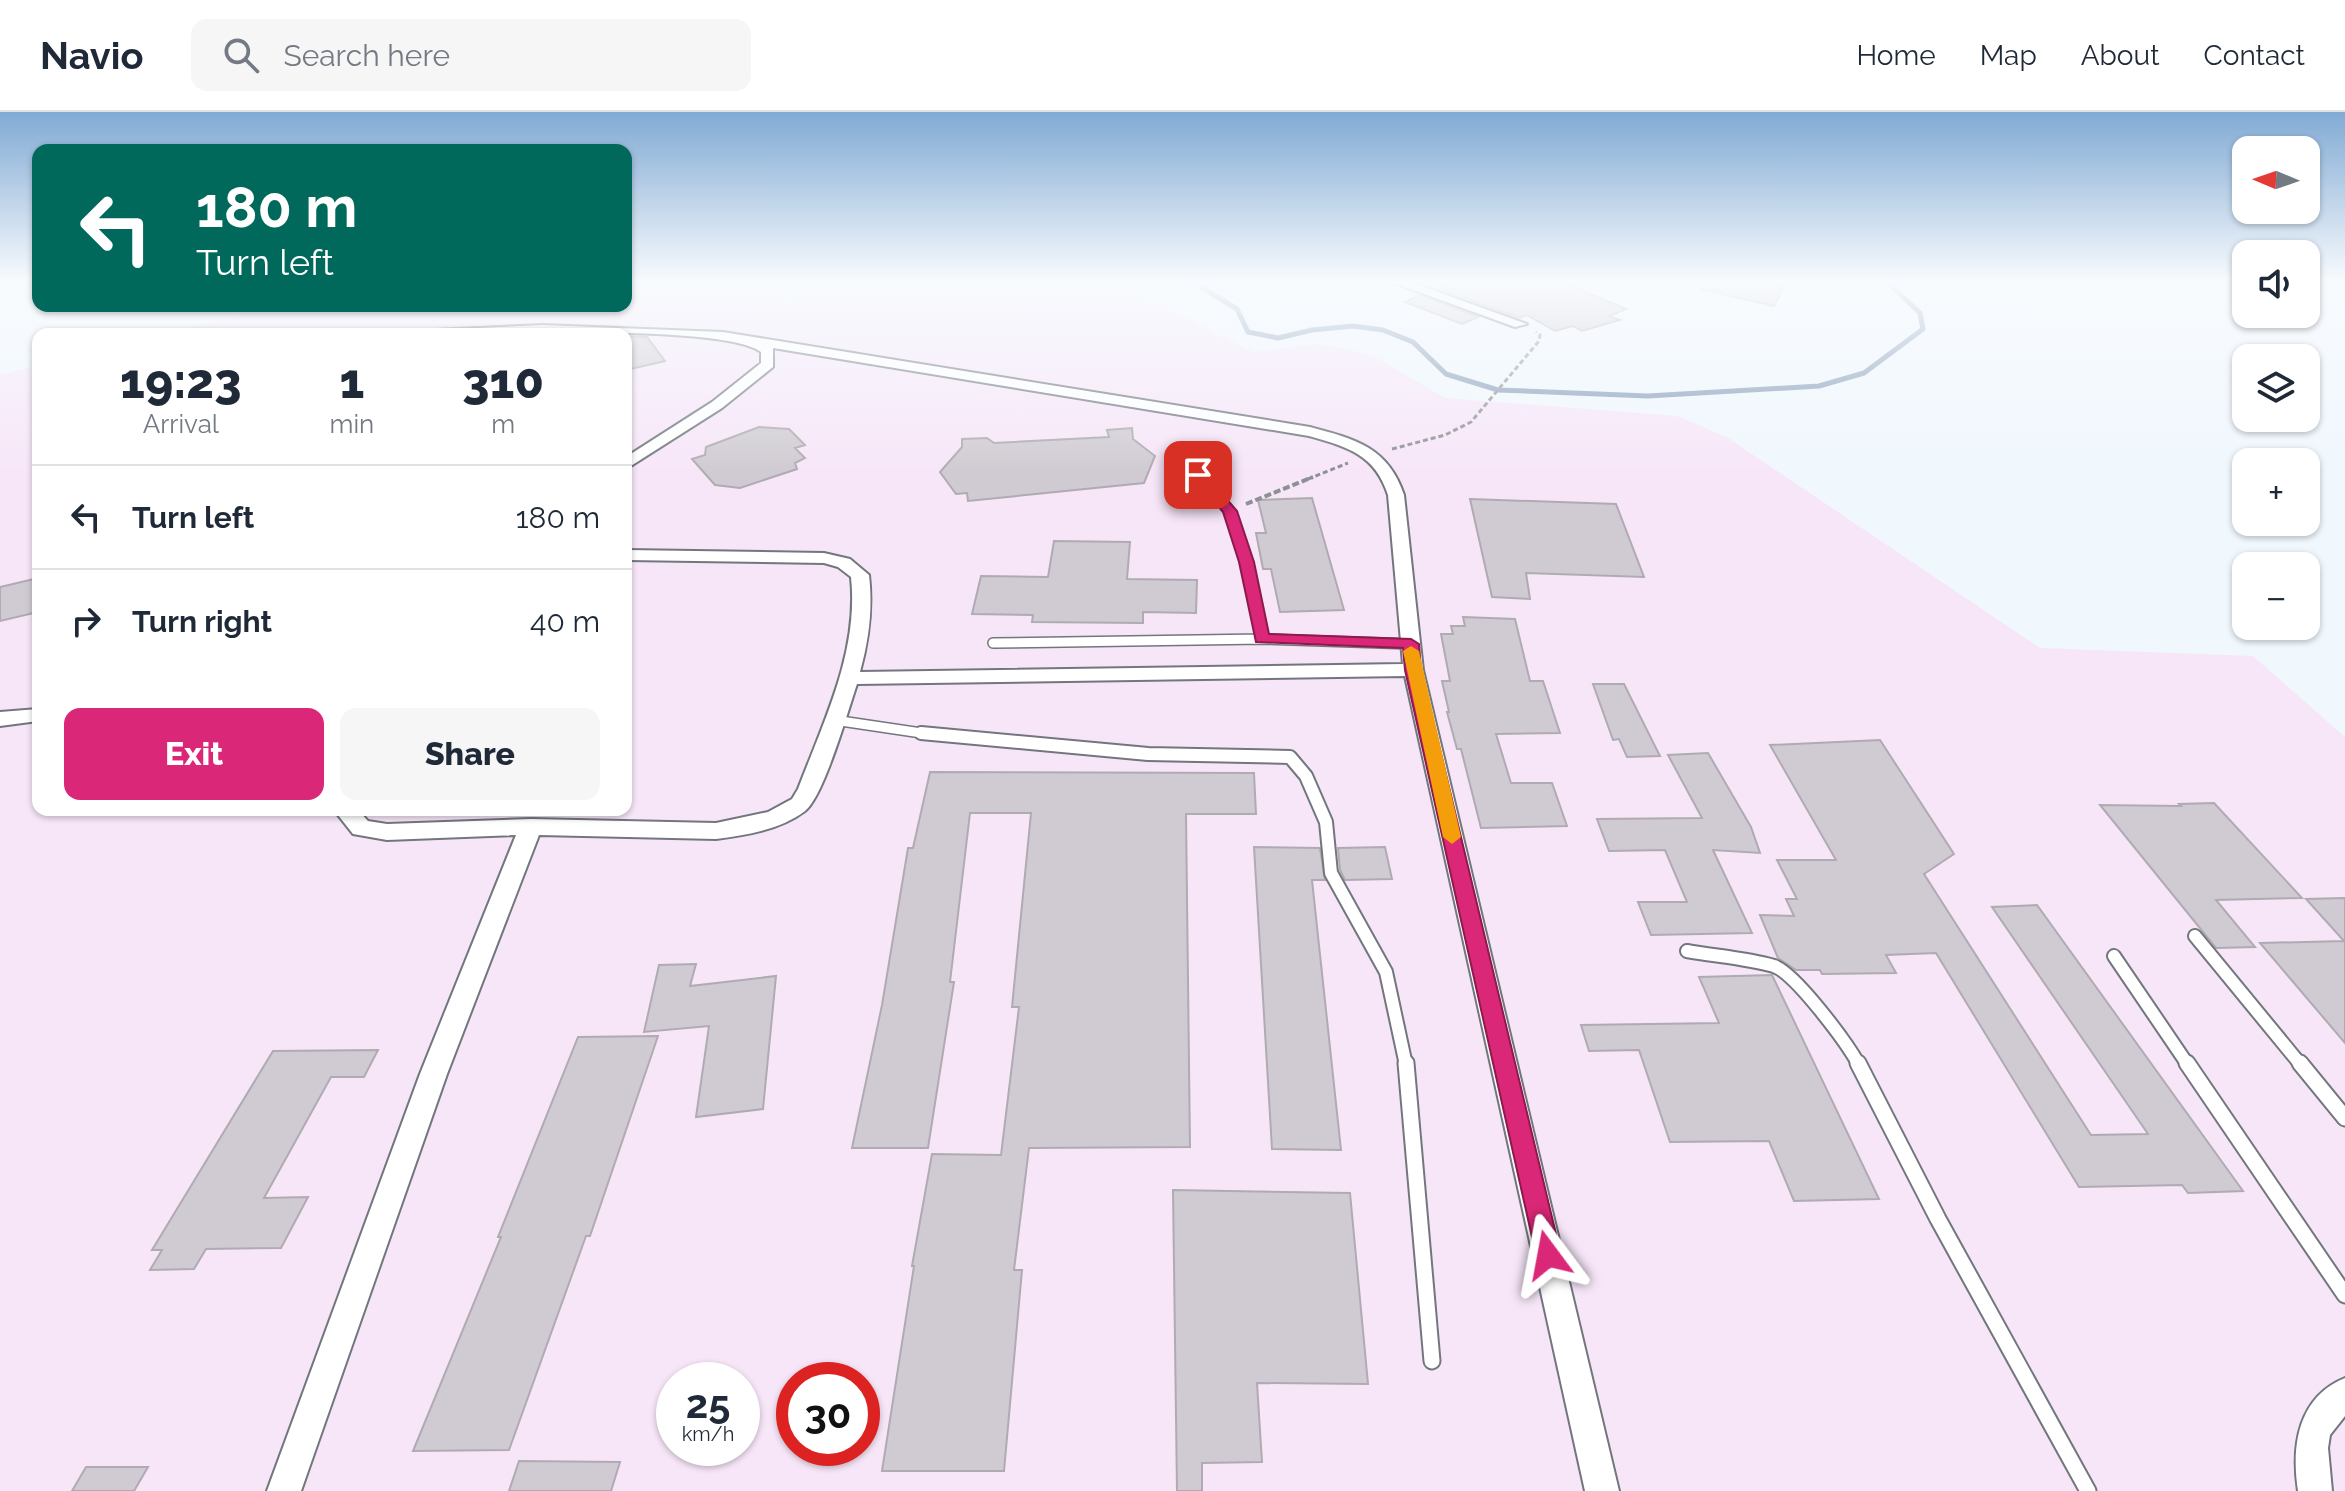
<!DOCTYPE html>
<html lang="en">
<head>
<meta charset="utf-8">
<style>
  :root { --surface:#fff; --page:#f6f6f7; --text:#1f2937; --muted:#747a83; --line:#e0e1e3; --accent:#db2777 }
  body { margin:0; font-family:Raleway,sans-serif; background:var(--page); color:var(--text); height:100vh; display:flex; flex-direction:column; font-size:30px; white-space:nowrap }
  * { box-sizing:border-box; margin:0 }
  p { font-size:26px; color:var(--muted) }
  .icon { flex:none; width:44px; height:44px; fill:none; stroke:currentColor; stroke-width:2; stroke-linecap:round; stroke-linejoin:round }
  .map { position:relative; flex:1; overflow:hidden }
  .panel { position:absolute; left:32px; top:216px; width:600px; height:488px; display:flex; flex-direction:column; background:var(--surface); border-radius:16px; box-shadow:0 2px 6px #0004 }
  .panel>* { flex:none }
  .hud { position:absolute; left:32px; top:32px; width:600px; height:168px; border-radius:16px; box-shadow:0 2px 6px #0004; background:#00695c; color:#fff; overflow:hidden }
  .needle { width:52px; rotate:272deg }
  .tools { position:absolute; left:2232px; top:24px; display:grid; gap:16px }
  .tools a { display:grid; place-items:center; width:88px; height:88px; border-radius:16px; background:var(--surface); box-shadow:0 2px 6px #0004; font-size:40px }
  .speed { position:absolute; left:656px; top:1250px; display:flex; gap:16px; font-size:40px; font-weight:700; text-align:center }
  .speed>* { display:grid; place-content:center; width:104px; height:104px; border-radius:50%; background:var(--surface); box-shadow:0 2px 6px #0004; line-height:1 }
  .speed small { font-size:20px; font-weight:400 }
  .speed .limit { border:12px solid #d22; background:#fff; color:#111 }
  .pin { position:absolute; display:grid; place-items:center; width:68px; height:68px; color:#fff; margin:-34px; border-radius:16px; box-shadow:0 4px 12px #0006 }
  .me { position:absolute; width:88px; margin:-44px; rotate:347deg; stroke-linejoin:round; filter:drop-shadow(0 0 6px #0008) }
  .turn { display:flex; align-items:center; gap:28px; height:168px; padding:0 32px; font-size:36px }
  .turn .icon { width:104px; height:104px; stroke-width:2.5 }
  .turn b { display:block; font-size:56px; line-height:68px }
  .eta { display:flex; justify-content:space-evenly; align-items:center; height:136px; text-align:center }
  .eta b { font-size:48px; font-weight:800; line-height:56px }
  .cta { display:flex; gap:16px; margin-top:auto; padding:16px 32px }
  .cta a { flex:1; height:92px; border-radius:16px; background:var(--accent); color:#fff; font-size:32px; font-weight:800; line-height:92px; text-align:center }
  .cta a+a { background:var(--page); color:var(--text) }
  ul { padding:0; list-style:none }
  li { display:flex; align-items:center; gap:24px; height:104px; padding:0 32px; border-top:2px solid var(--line) }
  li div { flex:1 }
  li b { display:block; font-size:30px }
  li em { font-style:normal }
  header { display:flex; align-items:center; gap:48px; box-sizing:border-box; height:112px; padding:0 40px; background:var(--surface); border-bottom:2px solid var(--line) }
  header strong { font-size:38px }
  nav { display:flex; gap:44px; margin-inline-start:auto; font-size:28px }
  .search { width:560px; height:72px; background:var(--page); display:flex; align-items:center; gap:20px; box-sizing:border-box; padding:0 28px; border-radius:16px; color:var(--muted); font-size:30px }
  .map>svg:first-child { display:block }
</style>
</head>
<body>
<header>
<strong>Navio</strong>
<div class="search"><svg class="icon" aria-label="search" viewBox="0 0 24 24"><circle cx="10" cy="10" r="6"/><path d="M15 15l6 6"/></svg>Search here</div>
<nav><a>Home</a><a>Map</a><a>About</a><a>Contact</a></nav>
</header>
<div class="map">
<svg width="2345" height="1379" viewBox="0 0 2345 1379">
  <rect width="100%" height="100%" fill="#f0f7fd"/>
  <path fill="#f7e6f8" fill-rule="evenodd" d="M626 168H704L789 186 927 168H1112L1253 240 1318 232 1342 236 1372 243 1445 286 1678 304 1728 326 2040 536 2253 544 2345 625V1379H0V263L38 253V698H626V222H163L276 194H626ZM674 1268H742V1336H674ZM794 1268H862V1336H794Z"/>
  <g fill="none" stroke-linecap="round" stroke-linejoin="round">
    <path stroke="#869cb7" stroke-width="5" d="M1190 168 1237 197 1248 220 1278 226 1312 218 1353 214 1383 218 1413 230 1446 262 1498 278 1648 284 1819 274 1864 261 1923 217 1920 201 1885 168"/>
  </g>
  <path fill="#d0cbd2" stroke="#b0abb2" stroke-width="2" d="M1455 168H1557L1626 197 1609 204 1620 208 1582 219 1573 214 1555 219 1527 203 1520 206 1437 176Z
    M1702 168H1787L1774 194 1701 177Z
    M1420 183 1478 205 1462 212 1405 190Z
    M626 224 647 225 665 249 626 258Z
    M759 315 789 317 805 333 795 336 805 346 795 351 797 357 740 376 715 373 692 347 705 343 706 335Z
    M1132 316 1133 327 1155 344 1144 371 968 389 967 381 956 382 940 360 962 335V327L987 326 994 331 1109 325 1107 318Z
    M1312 386 1344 498 1280 500 1271 457H1263L1256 421H1266L1258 388Z
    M1470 387 1616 392 1644 465 1526 461 1530 487 1492 485Z
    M1054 429 1130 430 1127 467 1197 468 1196 501 1143 500V511L1032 510 1033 503 972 502 981 464 1048 465Z
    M38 466V500L0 509V475Z
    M1463 505 1515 507 1530 569H1543L1560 621 1496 622 1511 671H1552L1567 714 1481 716 1461 637H1457L1447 600H1449L1442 569H1450L1441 522H1453L1451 514H1465Z
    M1593 572H1624L1660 644 1627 645 1619 627 1613 628Z
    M1880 628 1954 742 1924 762 2091 1023 2148 1022 1992 795 2037 793 2243 1079 2188 1081 2182 1073 2079 1075 1936 841 1886 843 1896 861 1822 862 1820 858H1796L1778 846 1760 803 1794 804 1786 787H1797L1777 748H1836L1770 633Z
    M1708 641 1751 715 1760 741 1713 738 1752 821 1651 823 1638 790H1687L1665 738 1609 739 1597 707 1702 706 1668 643Z
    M930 660 1254 661 1256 702H1186L1190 1035 1029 1036 1014 1158H1022L1004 1359H882L914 1154H912L932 1042 1001 1043 1019 895H1012L1031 701H970L950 870H954L928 1036H852L882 893 908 736H913Z
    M2214 691 2302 786 2216 788 2255 835 2216 836 2100 693 2181 694 2179 692Z
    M1254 735 1320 736 1325 768H1312L1341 1038 1272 1037Z
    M1385 735 1392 767 1345 768 1340 758 1338 736Z
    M2345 786V931L2260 831 2344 829 2306 787Z
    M696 852 690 874 776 864 763 997 696 1005 709 914 644 920 659 853Z
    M1772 863 1879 1087 1794 1089 1769 1029 1670 1030 1639 938 1589 939 1581 913 1719 911 1699 865Z
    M658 924 590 1124H586L509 1338 413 1339 501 1125H498L578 925Z
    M378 938 364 965H331L264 1086 308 1085 281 1136 206 1137 194 1157 150 1158 162 1138H152L273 939Z
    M1173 1078 1350 1081 1368 1272 1257 1271 1262 1350 1202 1351V1379H1177Z
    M519 1349 620 1350 611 1379H509Z
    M86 1355H148L134 1379H72Z"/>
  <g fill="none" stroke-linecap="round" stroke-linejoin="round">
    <g stroke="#71777d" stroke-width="10">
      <path id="lane-far3" d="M1187 347 1202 367"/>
    </g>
    <g stroke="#71777d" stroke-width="12">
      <path id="lane-far2" d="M1200 365 1230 399 1247 450 1262 527
        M993 531 1262 527 1411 532
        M834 608 935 623"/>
    </g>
    <g stroke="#71777d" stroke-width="16">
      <path id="lane-far1" d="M921 621 1148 642 1290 645 1306 664 1326 710 1331 761 1386 860 1406 953
        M2195 824 2301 953
        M1687 839C1715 844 1746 846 1774 854 1796 862 1847 931 1859 953
        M2114 844 2188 953"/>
    </g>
    <g stroke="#71777d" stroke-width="19">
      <path id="lane" d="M1406 951 1432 1249
        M1858 951 1938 1107 2088 1379
        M2187 951 2345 1183
        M2300 951 2345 1006"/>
    </g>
    <g stroke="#71777d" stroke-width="4">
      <path id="street" d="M1386 168H1405L1527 212 1515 215Z
        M543 213 723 220 1310 315C1355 327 1388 335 1404 383L1423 558 1619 1379H1585L1405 564 857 572C848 598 824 684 805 699 780 718 746 723 716 727L539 723 447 962 301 1379H267L420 962 516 723 387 728 353 722 334 698H358L368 709 387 712 531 707 716 711 768 700 792 687 798 677C824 609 859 539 851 465L838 455 824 451 626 448V438L824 441 850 447 869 463C873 497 869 527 860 560L1403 552 1388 383C1375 342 1347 335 1309 324L773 236V255L722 296 626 357V345L712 290 761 251V240C724 212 487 222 428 222L435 218Z
        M38 597V609L0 614V600Z
        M2345 1266V1304L2330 1323 2328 1336 2332 1379H2298C2291 1334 2298 1285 2345 1266Z"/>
    </g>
    <path stroke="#8d9195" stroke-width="3" stroke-dasharray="5 3" stroke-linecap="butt" d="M1392 337 1445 323 1471 310 1539 229 1540 223 1536 220
      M1308 367 1348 351"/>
    <path stroke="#8d9195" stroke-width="4" stroke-dasharray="7 3" stroke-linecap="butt" d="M1246 392 1313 365"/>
    <use href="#lane-far3" stroke="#fff" stroke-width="7"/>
    <use href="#lane-far2" stroke="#fff" stroke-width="9"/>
    <use href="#lane-far1" stroke="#fff" stroke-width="12"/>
    <use href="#lane" stroke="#fff" stroke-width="15"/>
    <use href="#street" fill="#fff" fill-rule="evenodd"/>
  </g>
  <linearGradient id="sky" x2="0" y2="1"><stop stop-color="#81aad4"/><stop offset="0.47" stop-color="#f8fbfe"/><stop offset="1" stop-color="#f8fbfe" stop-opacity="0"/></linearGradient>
  <rect width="2345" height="361" fill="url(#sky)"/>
  <path fill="#db2777" stroke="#8e194d" stroke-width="2" d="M1198 359 1203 360 1237 399 1254 450 1269 522 1411 527 1419 532 1421 558 1561 1143 1557 1152 1548 1155 1539 1152 1536 1143 1405 558 1403 536 1256 530 1239 450 1223 400 1192 363Z"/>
  <path fill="#f59e0b" d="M1411 534 1419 539 1461 725 1452 732 1443 725 1403 539Z"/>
</svg>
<div class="tools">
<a><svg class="needle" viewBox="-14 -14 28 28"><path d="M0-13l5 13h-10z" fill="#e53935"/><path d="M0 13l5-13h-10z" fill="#747a83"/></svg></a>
<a><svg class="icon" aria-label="sound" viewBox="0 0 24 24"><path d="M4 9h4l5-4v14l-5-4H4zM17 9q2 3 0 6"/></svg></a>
<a><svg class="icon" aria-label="layers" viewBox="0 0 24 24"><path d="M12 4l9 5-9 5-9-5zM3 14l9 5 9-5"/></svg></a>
<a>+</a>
<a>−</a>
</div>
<div class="speed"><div>25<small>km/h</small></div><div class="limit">30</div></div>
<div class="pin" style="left:1198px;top:363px;background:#d93025"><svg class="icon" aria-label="arrive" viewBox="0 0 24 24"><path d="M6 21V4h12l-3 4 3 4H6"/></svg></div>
<svg class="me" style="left:1548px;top:1143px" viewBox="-20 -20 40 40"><path d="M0-17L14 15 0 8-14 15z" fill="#db2777" stroke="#fff" stroke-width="4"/></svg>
<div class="hud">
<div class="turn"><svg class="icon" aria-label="left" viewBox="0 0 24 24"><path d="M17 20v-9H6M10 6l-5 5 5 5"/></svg><div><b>180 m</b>Turn left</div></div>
</div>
<section class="panel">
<div class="eta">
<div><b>19:23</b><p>Arrival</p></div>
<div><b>1</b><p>min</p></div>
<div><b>310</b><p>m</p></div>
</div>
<ul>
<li><svg class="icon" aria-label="left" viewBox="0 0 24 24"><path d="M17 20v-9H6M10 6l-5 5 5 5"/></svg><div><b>Turn left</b></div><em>180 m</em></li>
<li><svg class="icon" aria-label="right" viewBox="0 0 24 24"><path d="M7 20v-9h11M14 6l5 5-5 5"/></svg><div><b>Turn right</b></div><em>40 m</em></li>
</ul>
<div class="cta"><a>Exit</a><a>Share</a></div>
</section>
</div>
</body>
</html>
